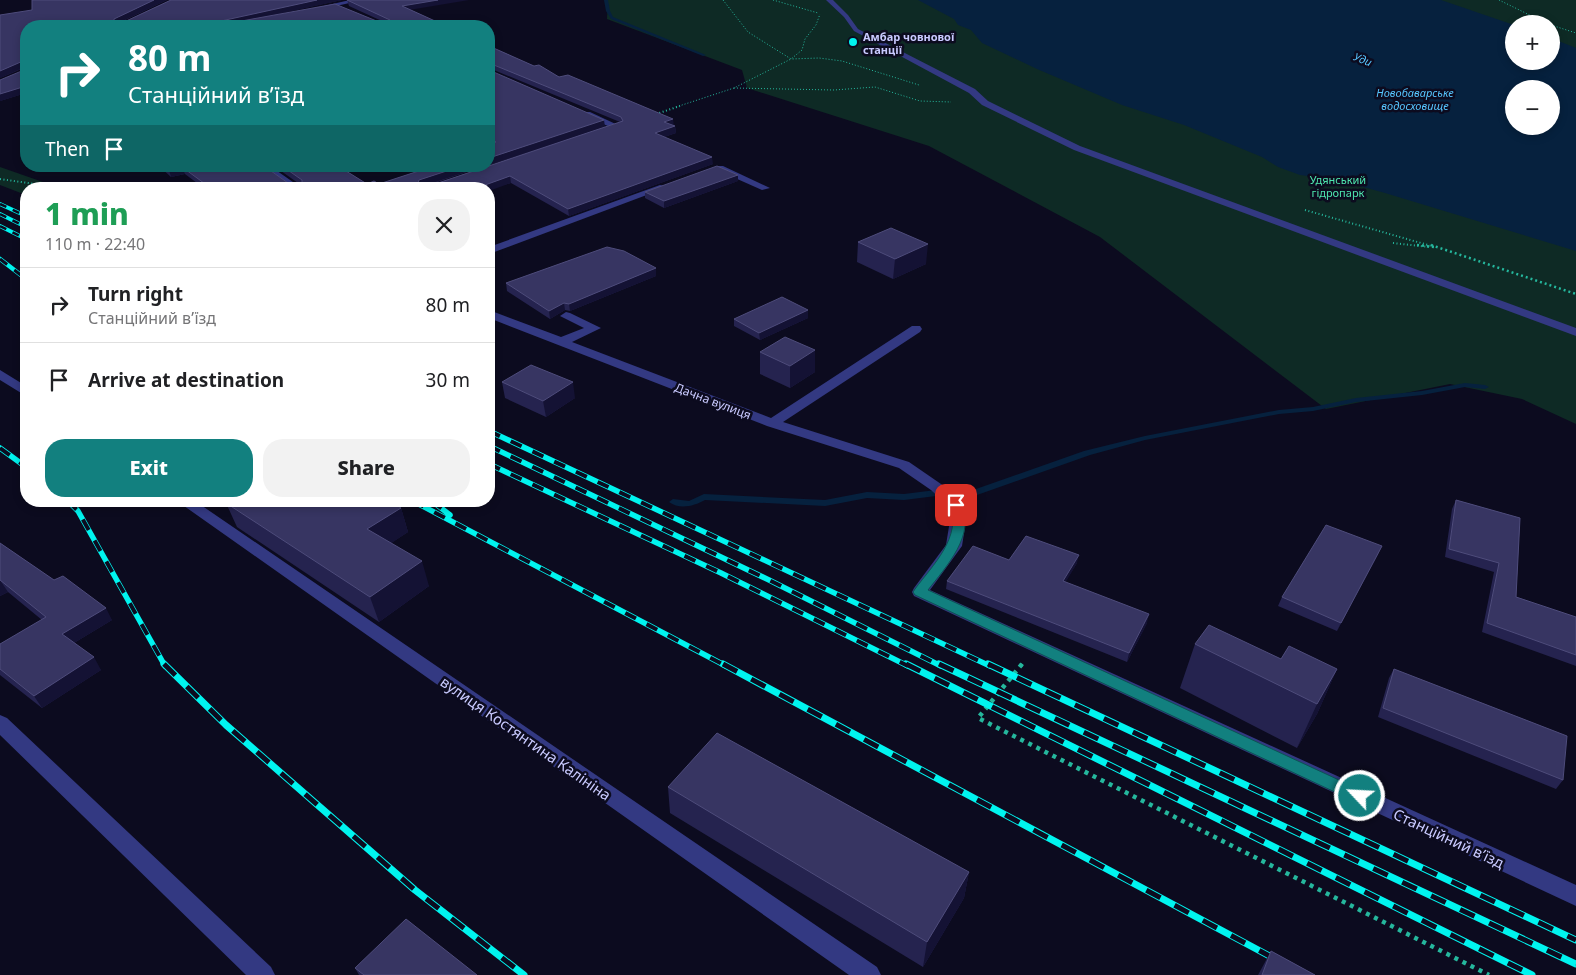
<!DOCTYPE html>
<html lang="en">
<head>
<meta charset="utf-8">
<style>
  :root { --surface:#fff; --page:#f2f2f2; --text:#202124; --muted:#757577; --line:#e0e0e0; --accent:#12807f }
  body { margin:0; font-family:"Noto Sans",sans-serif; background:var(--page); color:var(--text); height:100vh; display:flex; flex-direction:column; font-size:19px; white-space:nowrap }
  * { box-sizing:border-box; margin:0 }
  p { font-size:16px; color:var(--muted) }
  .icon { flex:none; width:28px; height:28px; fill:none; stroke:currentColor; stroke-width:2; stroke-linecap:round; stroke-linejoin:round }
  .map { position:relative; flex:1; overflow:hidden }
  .details { position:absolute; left:20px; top:182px; width:475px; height:325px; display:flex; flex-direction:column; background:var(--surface); border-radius:20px; box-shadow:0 2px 8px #0003 }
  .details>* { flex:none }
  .guide { position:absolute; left:20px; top:20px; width:475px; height:152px; border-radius:20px; box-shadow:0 2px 8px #0003; background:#12807f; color:#fff; overflow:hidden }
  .tools { position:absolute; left:1505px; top:15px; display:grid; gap:10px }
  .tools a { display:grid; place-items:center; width:55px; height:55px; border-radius:50%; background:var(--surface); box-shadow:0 2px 8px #0003; font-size:25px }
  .pin { position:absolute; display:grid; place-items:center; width:42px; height:42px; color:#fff; margin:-21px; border-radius:10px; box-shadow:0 2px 8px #0006 }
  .me { position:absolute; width:55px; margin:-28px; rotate:295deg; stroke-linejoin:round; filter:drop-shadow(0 0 4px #0008) }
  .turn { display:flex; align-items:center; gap:18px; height:105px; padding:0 25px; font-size:22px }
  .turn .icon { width:65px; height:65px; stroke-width:2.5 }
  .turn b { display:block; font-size:35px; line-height:42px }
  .then { display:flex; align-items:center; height:48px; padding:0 25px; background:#0003; gap:10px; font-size:19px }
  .round { display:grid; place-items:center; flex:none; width:52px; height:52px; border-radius:20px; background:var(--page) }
  .headline { display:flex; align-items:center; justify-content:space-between; height:85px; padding:0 25px }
  h1 { font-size:30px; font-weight:800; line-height:38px; color:#1e9e55 }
  .action { display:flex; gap:10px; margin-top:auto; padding:10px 25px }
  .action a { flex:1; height:58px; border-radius:20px; background:var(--accent); color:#fff; font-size:20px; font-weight:800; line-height:58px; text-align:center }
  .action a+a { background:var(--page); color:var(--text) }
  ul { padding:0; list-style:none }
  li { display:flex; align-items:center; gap:15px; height:75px; padding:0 25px; border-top:1px solid var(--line) }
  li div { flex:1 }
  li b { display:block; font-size:19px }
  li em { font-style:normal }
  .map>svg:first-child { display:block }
</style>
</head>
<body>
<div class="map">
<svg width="1576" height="975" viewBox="0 0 1576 975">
  <rect width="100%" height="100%" fill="#0c0b1f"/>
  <path fill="#0e2a25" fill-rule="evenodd" d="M608 0H1576V424L1522 399 1450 384 1326 409 1100 237 929 146 747 88 742 70 607 19ZM1514 24H1551V61H1514ZM1514 89H1551V126H1514Z
    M0 167 63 189H26V195L0 185Z"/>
  <path fill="#06213e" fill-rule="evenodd" d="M918 0H1441L1514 25V61H1551V38L1576 48V251L1385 193 1338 180 1300 175 1278 167 1262 157 1184 125 1122 105 1037 69 982 43 971 30 958 25 954 19ZM1514 89H1551V126H1514Z"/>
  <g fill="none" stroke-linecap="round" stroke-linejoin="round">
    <path fill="#06213e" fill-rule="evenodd" d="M604 0H608L610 11 613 17 706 55 703 56 611 19 606 11Z
      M1465 383 1485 385 1489 387 1485 389 1465 387 1422 395 1356 402 1313 411 1279 414 1145 440 1090 455 977 495 952 494 904 500 867 498 825 506 705 500C694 506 680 510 669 502L673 499 689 501 704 494 825 500 867 492 904 494 952 488 976 489 1084 451 1145 436 1279 410 1313 407 1356 398 1422 391Z"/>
    <path stroke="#25b79d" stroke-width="1" stroke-dasharray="1 2" stroke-linecap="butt" d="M723 0 748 32 791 59 819 58 842 61 919 85
      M773 0 818 13
      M1499 0 1548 24
      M1551 25 1576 33
      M734 88 834 90 875 87 920 101 951 102
      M676 107 734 88 791 59 802 50 805 39 816 25 820 14"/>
    <path stroke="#25b79d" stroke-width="2" stroke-dasharray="1 2.5" stroke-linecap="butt" d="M656 114 680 106
      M0 179 70 189
      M1305 210 1435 247
      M1393 243 1429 247"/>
    <path stroke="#25b79d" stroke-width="2.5" stroke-dasharray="2 3" stroke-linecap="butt" d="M1417 245 1434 247
      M1431 245 1576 294"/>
    <path stroke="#25b79d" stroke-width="3" stroke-dasharray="2.5 4" stroke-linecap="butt" d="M1021 666 1023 663"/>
    <path stroke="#25b79d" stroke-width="4.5" stroke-dasharray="4 5" stroke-linecap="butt" d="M1022 664 978 718 1489 975"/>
    <path fill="#333982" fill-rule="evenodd" d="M350 0H363L318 10 315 8Z
      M826 0H833L848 15 858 29 975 89 988 101 1080 146 1576 328V336L1074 150 982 105 969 93 854 31 844 17Z
      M584 112H590L622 127 615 129 584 116Z
      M259 166H270L303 189H291Z
      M717 166H723L770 188 762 190 717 170Z
      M660 185 668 187 489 254V247Z
      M489 310 561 337 584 328 560 316 566 312 570 313 601 328 572 342 771 418 912 326H920L922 329 920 332 783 422 909 462 941 484 961 502 967 514 962 546 930 590 1576 885V906L914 596 912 592 914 588 946 545 951 514 949 507 931 490 899 468 767 426 489 318Z
      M0 370 26 386V396L0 380Z
      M177 501H195L877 967 881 975H849Z
      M0 715 7 718 271 967 275 975H246L0 735Z"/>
    <g stroke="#00f4ef" stroke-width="4">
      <path id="rail-far3" d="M0 204 26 216
        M0 214 26 227
        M0 226 26 239"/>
    </g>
    <g stroke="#00f4ef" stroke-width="4.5">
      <path id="rail-far2" d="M0 259 26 279"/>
    </g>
    <g stroke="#00f4ef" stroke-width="5.5">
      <path id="rail-far1" d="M489 431 990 666
        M489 446 769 580 941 666
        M0 448 26 467
        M489 464 721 573 908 666
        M68 501 78 511 165 666
        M413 501 726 666
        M432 501 450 515"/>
    </g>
    <g stroke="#00f4ef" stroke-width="7">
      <path id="rail" d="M164 664 226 725 415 890 524 975
        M723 664 1305 975
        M906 664 1532 975
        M939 664 1576 964
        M988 664 1576 940"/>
    </g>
    <use href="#rail-far3" stroke="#0c0b1f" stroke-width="2.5" stroke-dasharray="7" stroke-linecap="butt"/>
    <use href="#rail-far2" stroke="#0c0b1f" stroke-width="3" stroke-dasharray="9" stroke-linecap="butt"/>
    <use href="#rail-far1" stroke="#0c0b1f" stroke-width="4" stroke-dasharray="12" stroke-linecap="butt"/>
    <use href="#rail" stroke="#0c0b1f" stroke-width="5" stroke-dasharray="16" stroke-linecap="butt"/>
  </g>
  <path fill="#25234f" d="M32 0H167L121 22H124L171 0H342L267 16 384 22 349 6 347 0 411 10 446 26H26V93L0 101 24 70V68L0 78 32 10Z
    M489 46 534 66 675 126 676 133 664 137 713 164 569 216 511 183 489 189H205L185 174 171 177 159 166H264L288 183H298L274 166H338L367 184H379L434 166H484L432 184H435L620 122 489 68Z
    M489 70 605 127 489 165Z
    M738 181 664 208 645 198V192Z
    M858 242 926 264 893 279 857 262Z
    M656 268V276L570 311 565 310 550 319 507 291 506 283Z
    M808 310V318L760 340 734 326V319Z
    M760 352 815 372 790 388 760 374Z
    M502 382 575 398 546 417 505 398Z
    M1456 500 1520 518 1516 597 1576 617V666L1482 632 1494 572 1445 557 1452 509Z
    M226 503 401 508 408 532 391 543 429 586 379 622 237 527Z
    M0 543 112 620 74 643 101 670 42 708 0 675V644L42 620 8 592 0 596Z
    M1382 546 1337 631 1278 606 1282 597Z
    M1077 563 1065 582 1147 623 1127 662 946 589 947 581Z
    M1195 644 1337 669 1317 714 1297 748 1180 688Z
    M1394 669 1563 780 1556 789 1378 717 1389 678Z
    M668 787 969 872 964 898 923 967 670 813Z
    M1271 951 1315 975H1258Z
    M355 968 477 975H359Z"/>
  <path fill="#141234" d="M154 0H167L116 24 114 22V19Z
    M317 0H342L223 26 221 21Z
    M438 0H469L403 11 402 6Z
    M318 21 319 26H291Z
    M23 61 25 67 0 78V71Z
    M26 86V93L0 101V94Z
    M673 119 674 126 664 122Z
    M604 120 605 127 489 165V158Z
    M675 126 676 133 655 140V133Z
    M712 157 713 164 569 216 568 209Z
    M462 166H484L420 187 418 183 419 180Z
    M182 167 185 174 171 177 169 170Z
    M738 175V181L664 208V201Z
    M510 176 511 183 489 191V189H474Z
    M928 244 926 264 893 279 895 259Z
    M656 268V276L570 311 569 304Z
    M564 303 565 310 550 319 549 311Z
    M808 310V318L760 340 759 333Z
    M815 350V372L790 388V366Z
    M573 382 575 398 546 417 543 401Z
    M401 508 408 532 375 554 367 529Z
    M1382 546 1378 555 1337 631 1341 623Z
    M1079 555 1077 563 1061 590 1063 581Z
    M422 561 429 586 379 622 370 597Z
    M0 580 8 592 0 596Z
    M106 608 112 620 69 646 62 634Z
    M1149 614 1147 623 1127 662 1129 653Z
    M94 657 101 670 42 708 34 696Z
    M1337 669 1317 714 1297 748 1317 704Z
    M969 872 964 898 923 967 927 942Z"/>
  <path fill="#373562" stroke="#4e4c7b" d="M32 0H154L114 19V22H124L171 0H317L221 21 236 22 335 4 379 22H388L390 20 347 0H438L402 6 446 26H328L318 21 291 26H26V86L0 94V80L24 70 25 62 23 61 0 71V15L32 10Z
    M489 46 534 66 539 65 559 77 568 75 673 119 664 122 675 126 655 133 712 157 568 209 510 176 474 189H212L182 167 169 170 165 166H264L288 183H302V180L282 166H338L367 184 374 181 379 184 434 166H462L419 180 418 183 435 184 623 121 621 117 489 63Z
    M489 70 604 120 489 158V144L496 142 489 138Z
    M717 166 738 175 664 201 645 192Z
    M891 228 928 244 895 259 858 242Z
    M607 247 624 251 656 268 569 304 564 303 549 311 506 283Z
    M782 297 808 310 759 333 734 319Z
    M785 337 815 350 790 366 760 352Z
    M531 365 573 382 543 401 502 382Z
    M1456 500 1520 518 1516 597 1576 617V655L1487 623 1499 563 1449 549Z
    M229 501H390L401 508 367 529 422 561 370 597 226 503Z
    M1326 525 1382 546 1341 623 1282 597Z
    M1026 536 1079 555 1063 581 1149 614 1129 653 947 581 973 546 1009 560Z
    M0 543 54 580 63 576 106 608 62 634 94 657 34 696 0 669V644L46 617 0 580Z
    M1209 625 1281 659 1289 646 1337 669 1317 704 1195 644Z
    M1394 669 1567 736 1563 780 1383 708Z
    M717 733 969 872 927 942 668 787Z
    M406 919 477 975H364L355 968Z
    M1271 951 1315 975H1262Z"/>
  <path fill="#12807f" stroke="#0c5353" d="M956 501 960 503C978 533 945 568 928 590L1365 792 1368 796 1365 801 1360 803 1354 801 915 595 913 592 915 589C933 565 962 537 950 505Z"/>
  <circle fill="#00f4ef" stroke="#0c0b1f" stroke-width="2" cx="853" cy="42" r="5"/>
  <g text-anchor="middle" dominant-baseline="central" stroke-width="5" stroke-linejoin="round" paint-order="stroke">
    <g font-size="11" font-weight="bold" fill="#c9caff" stroke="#0c0b1f" text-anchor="start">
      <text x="863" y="36">Амбар човнової<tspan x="863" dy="13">станції</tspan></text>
    </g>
    <g font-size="11" font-style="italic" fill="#57c6ff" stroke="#0c0b1f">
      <text transform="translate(1363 59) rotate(22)">Уди</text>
      <text x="1415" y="92">Новобаварське<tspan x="1415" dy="13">водосховище</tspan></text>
    </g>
    <g font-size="11" fill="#4ee6ae" stroke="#0c0b1f">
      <text x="1338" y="179">Удянський<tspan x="1338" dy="13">гідропарк</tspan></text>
    </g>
    <g font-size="12" fill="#c9caff" stroke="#0c0b1f">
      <text transform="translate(713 401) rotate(21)">Дачна вулиця</text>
    </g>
    <g font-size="15" fill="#c9caff" stroke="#0c0b1f">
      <text transform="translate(526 738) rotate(35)">вулиця Костянтина Калініна</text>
      <text transform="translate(1449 838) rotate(25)">Станційний в’їзд</text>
    </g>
  </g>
</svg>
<div class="tools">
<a>+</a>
<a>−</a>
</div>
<div class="pin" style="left:956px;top:505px;background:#d93025"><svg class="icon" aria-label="arrive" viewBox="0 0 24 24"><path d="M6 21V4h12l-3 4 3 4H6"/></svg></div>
<svg class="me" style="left:1360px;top:796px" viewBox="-20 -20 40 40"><circle r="17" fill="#12807f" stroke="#fff" stroke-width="3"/><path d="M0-11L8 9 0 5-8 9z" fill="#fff"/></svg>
<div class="guide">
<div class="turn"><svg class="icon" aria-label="right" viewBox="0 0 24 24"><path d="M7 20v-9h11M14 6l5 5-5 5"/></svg><div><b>80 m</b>Станційний в’їзд</div></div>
<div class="then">Then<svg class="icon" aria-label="arrive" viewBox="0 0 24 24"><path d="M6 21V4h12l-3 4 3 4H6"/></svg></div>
</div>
<section class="details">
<div class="headline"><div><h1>1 min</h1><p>110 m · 22:40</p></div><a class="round"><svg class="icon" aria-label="close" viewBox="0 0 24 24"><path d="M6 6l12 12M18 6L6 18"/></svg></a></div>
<ul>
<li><svg class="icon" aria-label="right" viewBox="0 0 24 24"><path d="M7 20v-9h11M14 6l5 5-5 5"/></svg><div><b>Turn right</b><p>Станційний в’їзд</p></div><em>80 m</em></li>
<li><svg class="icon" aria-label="arrive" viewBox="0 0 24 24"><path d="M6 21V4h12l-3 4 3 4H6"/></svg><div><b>Arrive at destination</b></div><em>30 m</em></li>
</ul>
<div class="action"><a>Exit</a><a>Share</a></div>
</section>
</div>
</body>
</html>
